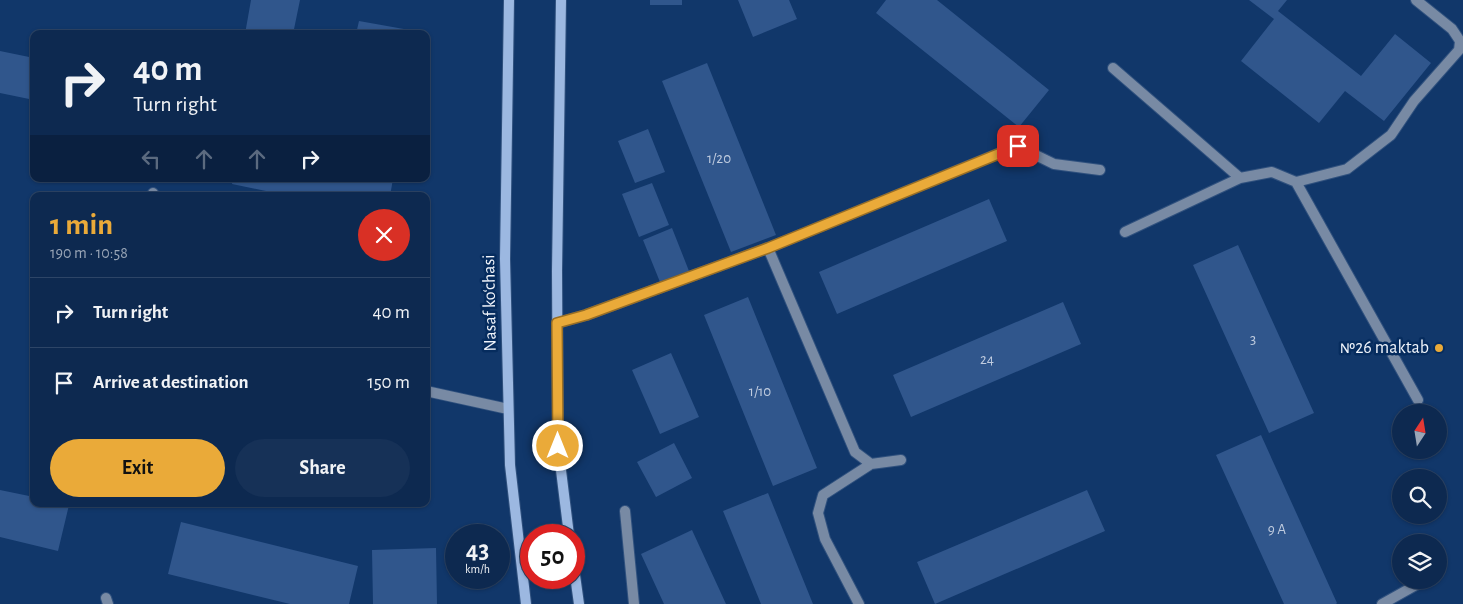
<!DOCTYPE html>
<html lang="en">
<head>
<meta charset="utf-8">
<style>
  :root { --surface:#0d2950; --page:#163157; --text:#f1f3f6; --muted:#9aa6b7; --line:#2d4567; --accent:#eaaa39 }
  body { margin:0; font-family:"Alegreya Sans",sans-serif; background:var(--page); color:var(--text); height:100vh; display:flex; flex-direction:column; font-size:19px; white-space:nowrap }
  * { box-sizing:border-box; margin:0 }
  p { font-size:16px; color:var(--muted) }
  .icon { flex:none; width:28px; height:28px; fill:none; stroke:currentColor; stroke-width:2; stroke-linecap:round; stroke-linejoin:round }
  .map { position:relative; flex:1; overflow:hidden }
  .sheet { position:absolute; left:30px; top:192px; width:400px; height:315px; display:flex; flex-direction:column; background:var(--surface); border-radius:10px; box-shadow:0 1px 4px #0004,0 0 0 1px var(--line) }
  .sheet>* { flex:none }
  .guide { position:absolute; left:30px; top:30px; width:400px; height:152px; border-radius:10px; box-shadow:0 1px 4px #0004,0 0 0 1px var(--line); background:#0d2950; color:var(--text); overflow:hidden }
  .needle { width:32px; rotate:12deg }
  .fabs { position:absolute; left:1392px; top:404px; display:grid; gap:10px }
  .fabs a { display:grid; place-items:center; width:55px; height:55px; border-radius:50%; background:var(--surface); box-shadow:0 1px 4px #0004,0 0 0 1px var(--line); font-size:25px }
  .speed { position:absolute; left:445px; top:524px; display:flex; gap:10px; font-size:25px; font-weight:700; text-align:center }
  .speed>* { display:grid; place-content:center; width:65px; height:65px; border-radius:50%; background:var(--surface); box-shadow:0 1px 4px #0004,0 0 0 1px var(--line); line-height:1 }
  .speed small { font-size:12px; font-weight:400 }
  .speed .limit { border:8px solid #d22; background:#fff; color:#111 }
  .pin { position:absolute; display:grid; place-items:center; width:42px; height:42px; color:#fff; margin:-21px; border-radius:10px; box-shadow:0 2px 8px #0006 }
  .me { position:absolute; width:55px; margin:-28px; rotate:0deg; stroke-linejoin:round; filter:drop-shadow(0 0 4px #0008) }
  .turn { display:flex; align-items:center; gap:18px; height:105px; padding:0 20px; font-size:22px }
  .turn .icon { width:65px; height:65px; stroke-width:2.5 }
  .turn b { display:block; font-size:35px; line-height:42px }
  .lanes { display:flex; align-items:center; height:48px; padding:0 20px; background:#0003; justify-content:center; gap:25px; direction:ltr }
  .lanes .off { opacity:.35 }
  .round { display:grid; place-items:center; flex:none; width:52px; height:52px; border-radius:26px; background:var(--page) }
  .headline { display:flex; align-items:center; justify-content:space-between; height:85px; padding:0 20px }
  h1 { font-size:30px; font-weight:600; line-height:38px; color:var(--accent) }
  .button { display:flex; gap:10px; margin-top:auto; padding:10px 20px }
  .button a { flex:1; height:58px; border-radius:30px; background:var(--accent); color:#111; font-size:20px; font-weight:600; line-height:58px; text-align:center }
  .button a+a { background:var(--page); color:var(--text) }
  ul { padding:0; list-style:none }
  li { display:flex; align-items:center; gap:15px; height:70px; padding:0 20px; border-top:1px solid var(--line) }
  li div { flex:1 }
  li b { display:block; font-size:19px }
  li em { font-style:normal }
  .map>svg:first-child { display:block }
</style>
</head>
<body>
<div class="map">
<svg width="1463" height="604" viewBox="0 0 1463 604">
  <rect width="100%" height="100%" fill="#11376a"/>
  <path fill="#30568c" d="M251 0H300L293 34H245Z
    M650 0H682V5H650Z
    M738 0H789L797 19 753 37Z
    M886 0H937L1049 90 1019 127 876 13Z
    M1249 0H1287L1278 11 1361 76 1395 34 1431 63 1384 121 1345 91 1319 123 1241 61 1274 19Z
    M359 21 415 31V34H356Z
    M0 51 34 58V100L0 93Z
    M707 63 776 235 731 252 662 81Z
    M648 129 665 172 635 183 618 141Z
    M233 179H393L390 196H290L232 184Z
    M652 183 669 225 639 237 622 194Z
    M51 192 75 195V196H50Z
    M989 199 1007 241 837 314 819 272Z
    M672 228 689 271 660 282 643 240Z
    M1238 245 1314 413 1269 433 1193 265Z
    M748 297 817 468 773 486 704 315Z
    M1063 302 1081 344 911 417 893 375Z
    M33 350H34V370L30 369Z
    M671 353 699 417 660 434 632 370Z
    M1261 435 1337 603 1336 604H1284L1216 455Z
    M674 443 692 478 656 497 637 462Z
    M0 490 34 497V504H62L69 505 58 551 0 537Z
    M1087 490 1105 531 935 604 917 562Z
    M768 493 813 604H761L723 511Z
    M181 522 358 566 349 604H290L168 574Z
    M692 530 726 604H664L641 554Z
    M436 548 437 604H373L372 550Z"/>
  <g fill="none" stroke-linecap="round" stroke-linejoin="round">
    <g stroke="#30517e" stroke-width="12">
      <path id="service" d="M1113 68 1240 178
        M1296 182 1347 169 1391 135 1414 101 1459 50 1460 41 1452 29 1416 0
        M152 196 153 193
        M1125 232 1240 178 1272 172 1296 182 1418 400
        M768 248 855 452 871 464 901 460
        M557 323 586 315 768 248 1017 146 1054 164 1100 170
        M426 391 508 409
        M625 511 634 604
        M106 598 108 604
        M859 604 825 539 818 513 823 495 871 464
        M1382 604 1425 580"/>
    </g>
    <g stroke="#30517e" stroke-width="12">
      <path id="secondary" d="M509 0 505 259 510 465 526 604
        M561 0 557 271 558 446 569 535
        M574 568 579 604"/>
    </g>
    <use href="#service" stroke="#788aa4" stroke-width="10"/>
    <use href="#secondary" stroke="#9cb8e1" stroke-width="10"/>
  </g>
  <g fill="none" stroke-linecap="round" stroke-linejoin="round">
    <g stroke="#986e25" stroke-width="12">
      <path id="route" d="M558 446 557 323 586 315 768 248 1018 146"/>
    </g>
    <use href="#route" stroke="#eaaa39" stroke-width="9"/>
  </g>
  <circle fill="#eaaa39" stroke="#062c5e" stroke-width="2" cx="1439" cy="348" r="5"/>
  <g text-anchor="middle" dominant-baseline="central" stroke-width="5" stroke-linejoin="round" paint-order="stroke">
    <g font-size="15" fill="#c0ccdf">
      <text x="719" y="158">1/20</text>
      <text x="1253" y="339">3</text>
      <text x="987" y="359">24</text>
      <text x="760" y="391">1/10</text>
      <text x="1277" y="529">9 А</text>
    </g>
    <g font-size="18" fill="#f0f4fb" stroke="#062c5e">
      <text transform="translate(490 303) rotate(-91)">Nasaf ko‘chasi</text>
    </g>
    <g font-size="18" fill="#f0f4fb" stroke="#062c5e" text-anchor="end">
      <text x="1429" y="348">№26 maktab</text>
    </g>
  </g>
</svg>
<div class="fabs">
<a><svg class="needle" viewBox="-14 -14 28 28"><path d="M0-13l5 13h-10z" fill="#e53935"/><path d="M0 13l5-13h-10z" fill="#9aa6b7"/></svg></a>
<a><svg class="icon" aria-label="search" viewBox="0 0 24 24"><circle cx="10" cy="10" r="6"/><path d="M15 15l6 6"/></svg></a>
<a><svg class="icon" aria-label="layers" viewBox="0 0 24 24"><path d="M12 4l9 5-9 5-9-5zM3 14l9 5 9-5"/></svg></a>
</div>
<div class="speed"><div>43<small>km/h</small></div><div class="limit">50</div></div>
<div class="pin" style="left:1018px;top:146px;background:#d93025"><svg class="icon" aria-label="arrive" viewBox="0 0 24 24"><path d="M6 21V4h12l-3 4 3 4H6"/></svg></div>
<svg class="me" style="left:558px;top:446px" viewBox="-20 -20 40 40"><circle r="17" fill="#eaaa39" stroke="#fff" stroke-width="3"/><path d="M0-11L8 9 0 5-8 9z" fill="#fff"/></svg>
<div class="guide">
<div class="turn"><svg class="icon" aria-label="right" viewBox="0 0 24 24"><path d="M7 20v-9h11M14 6l5 5-5 5"/></svg><div><b>40 m</b>Turn right</div></div>
<div class="lanes"><svg class="icon off" aria-label="left" viewBox="0 0 24 24"><path d="M17 20v-9H6M10 6l-5 5 5 5"/></svg><svg class="icon off" aria-label="ahead" viewBox="0 0 24 24"><path d="M12 20V5M6 11l6-6 6 6"/></svg><svg class="icon off" aria-label="ahead" viewBox="0 0 24 24"><path d="M12 20V5M6 11l6-6 6 6"/></svg><svg class="icon" aria-label="right" viewBox="0 0 24 24"><path d="M7 20v-9h11M14 6l5 5-5 5"/></svg></div>
</div>
<section class="sheet">
<div class="headline"><div><h1>1 min</h1><p>190 m · 10:58</p></div><a class="round" style="background:#d93025;color:#fff"><svg class="icon" aria-label="close" viewBox="0 0 24 24"><path d="M6 6l12 12M18 6L6 18"/></svg></a></div>
<ul>
<li><svg class="icon" aria-label="right" viewBox="0 0 24 24"><path d="M7 20v-9h11M14 6l5 5-5 5"/></svg><div><b>Turn right</b></div><em>40 m</em></li>
<li><svg class="icon" aria-label="arrive" viewBox="0 0 24 24"><path d="M6 21V4h12l-3 4 3 4H6"/></svg><div><b>Arrive at destination</b></div><em>150 m</em></li>
</ul>
<div class="button"><a>Exit</a><a>Share</a></div>
</section>
</div>
</body>
</html>
